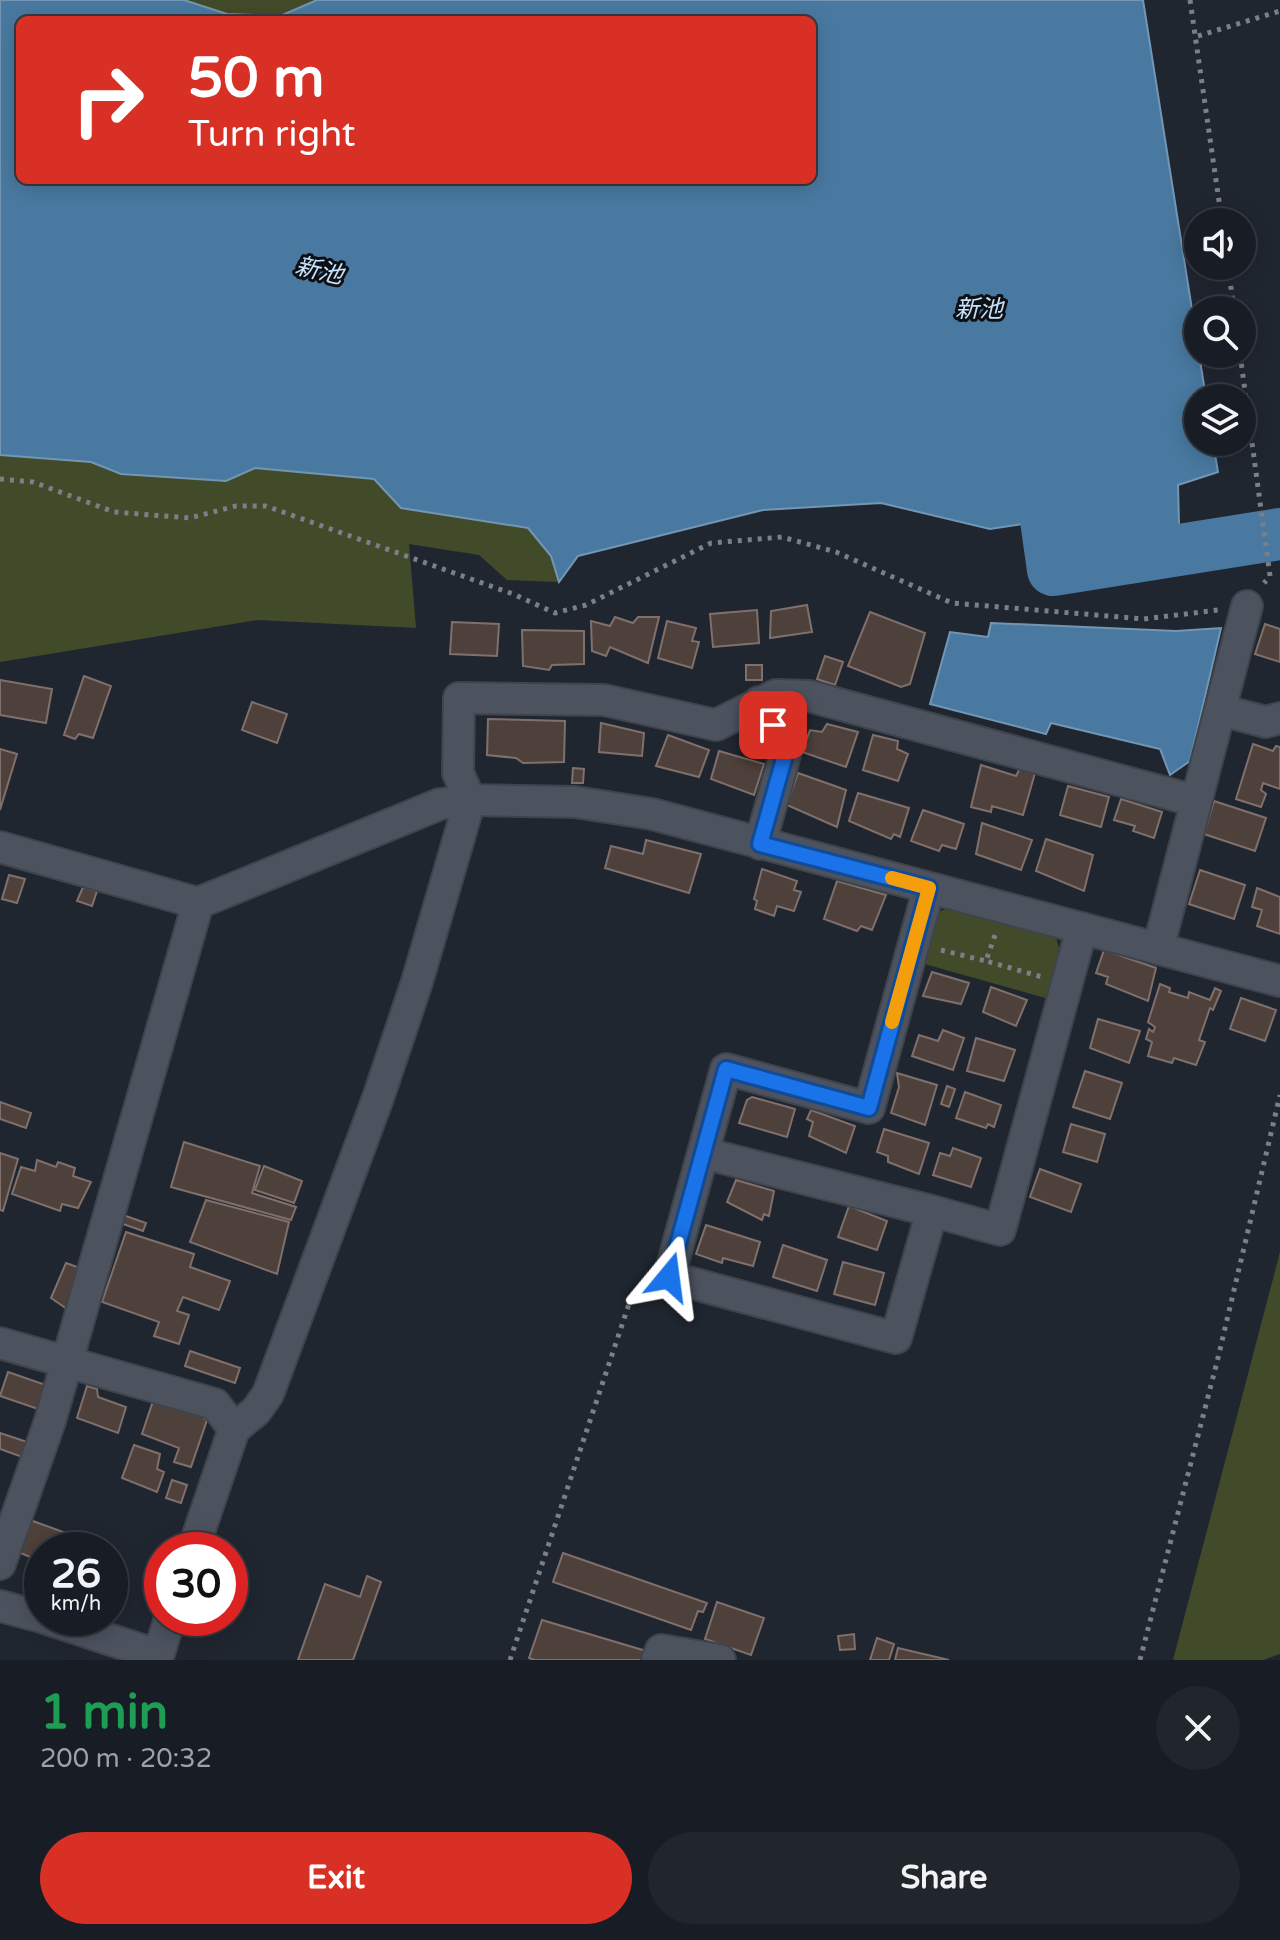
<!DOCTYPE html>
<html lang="en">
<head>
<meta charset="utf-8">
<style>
  :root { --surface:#181c24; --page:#21252c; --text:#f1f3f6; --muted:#9fa1a6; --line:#363a41; --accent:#d93025 }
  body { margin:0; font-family:"Varela Round","Noto Sans JP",sans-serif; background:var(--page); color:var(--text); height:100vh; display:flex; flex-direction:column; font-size:30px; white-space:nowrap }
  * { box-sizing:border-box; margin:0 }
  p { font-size:26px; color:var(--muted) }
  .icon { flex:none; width:44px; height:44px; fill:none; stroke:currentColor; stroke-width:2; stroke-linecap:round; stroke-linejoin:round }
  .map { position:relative; height:1660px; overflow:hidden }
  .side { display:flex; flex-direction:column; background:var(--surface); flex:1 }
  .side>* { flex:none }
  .guide { position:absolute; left:16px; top:16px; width:800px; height:168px; border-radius:12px; box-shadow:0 4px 20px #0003,0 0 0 2px var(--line); background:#d93025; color:#fff; overflow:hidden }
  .tools { position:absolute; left:1184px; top:208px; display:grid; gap:16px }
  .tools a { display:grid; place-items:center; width:72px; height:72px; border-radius:50%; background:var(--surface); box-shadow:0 4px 20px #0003,0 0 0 2px var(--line); font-size:40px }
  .speed { position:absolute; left:24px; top:1532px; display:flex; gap:16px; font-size:40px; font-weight:700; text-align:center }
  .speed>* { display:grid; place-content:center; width:104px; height:104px; border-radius:50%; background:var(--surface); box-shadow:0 4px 20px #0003,0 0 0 2px var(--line); line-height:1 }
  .speed small { font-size:20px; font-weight:400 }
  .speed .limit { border:12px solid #d22; background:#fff; color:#111 }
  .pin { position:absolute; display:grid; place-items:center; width:68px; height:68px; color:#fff; margin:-34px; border-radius:16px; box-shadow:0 4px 12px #0006 }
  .me { position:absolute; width:88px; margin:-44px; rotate:16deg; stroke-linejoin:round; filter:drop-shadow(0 0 6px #0008) }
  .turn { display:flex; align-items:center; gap:28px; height:168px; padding:0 40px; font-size:36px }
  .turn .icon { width:104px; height:104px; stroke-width:2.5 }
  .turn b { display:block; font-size:56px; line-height:68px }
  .round { display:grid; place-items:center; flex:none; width:84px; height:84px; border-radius:42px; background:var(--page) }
  .summary { display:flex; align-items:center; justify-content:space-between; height:136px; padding:0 40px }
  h1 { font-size:48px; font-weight:700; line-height:60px; color:#1e9e55 }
  .button { display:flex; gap:16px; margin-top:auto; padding:16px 40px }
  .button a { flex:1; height:92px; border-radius:48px; background:var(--accent); color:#fff; font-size:32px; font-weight:700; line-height:92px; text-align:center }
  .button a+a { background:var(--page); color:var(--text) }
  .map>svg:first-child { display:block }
</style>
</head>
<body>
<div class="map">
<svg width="1280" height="1660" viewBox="0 0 1280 1660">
  <rect width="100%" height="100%" fill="#202630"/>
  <path fill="#424b29" d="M184 0H317L280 16 227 14Z
    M0 455 91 462 121 474 226 481 255 468 374 479 402 508 528 528 551 556 559 582 507 580 479 555 409 544 416 628 258 620 0 662Z
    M952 906 1054 933 1061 953 1049 999 921 963 935 914Z
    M1280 1252V1654L1263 1660H1173Z"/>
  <path fill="#4979a0" stroke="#7296b3" stroke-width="2" fill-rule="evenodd" d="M0 0H184L227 14 280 16 317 0H1143L1206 398H1198V442H1213L1218 472 1178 485 1179 525 1037 559 1030 523 990 529 881 503 763 510 578 556 559 582 551 556 528 528 401 508 374 479 255 468 226 481 121 474 91 462 0 455ZM20 20H812V180H20Z
    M991 623 1176 631 1221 628 1190 761 1170 775 1160 749 1051 723 1046 734 930 704 950 632 988 637Z"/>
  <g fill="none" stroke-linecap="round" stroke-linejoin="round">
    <path stroke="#4979a0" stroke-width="52" d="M1041 484 1053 570 1280 534"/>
  </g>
  <path fill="#4e403b" stroke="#80706b" stroke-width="2" d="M807 605 812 632 770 638 771 611Z
    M757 610 759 643 713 647 710 614Z
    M870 612 925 633 910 684 901 687 848 666Z
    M615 617 633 623 638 617H659L648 663 610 647 606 656 592 651 591 621 610 626Z
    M667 621 696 628 692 641 699 642 692 668 658 658Z
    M452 622 499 624 497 656 450 654Z
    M1265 624 1280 629V662L1255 654Z
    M522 630 584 631V664L552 665 549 670 523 666Z
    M825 656 843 662 835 685 817 679Z
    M746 665H762V680H746Z
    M84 676 111 686 93 738 79 734 75 739 64 735Z
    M0 680 52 689 46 723 0 715Z
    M252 702 287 714 277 743 242 730Z
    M488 719 565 721 564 762 523 763 516 758 487 755Z
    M601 723 644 733 642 756 599 752Z
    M827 724 858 732 846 767 802 752 810 730 822 732Z
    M668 735 709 750 699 777 656 766Z
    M873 735 898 741 897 749 908 754 898 781 863 770Z
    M1253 744 1273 751 1276 746 1280 747V789L1263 783 1261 790 1266 794 1261 807 1236 799Z
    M0 749 17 754 0 810Z
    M719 751 764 764 754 795 711 779Z
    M981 765 1016 776 1020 768 1035 773 1023 815 992 806 991 812 971 807Z
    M573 768 584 769 583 783H572Z
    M798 773 846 790 837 827 787 805Z
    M1068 786 1109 797 1101 827 1060 815Z
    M858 793 909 808 900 837 894 834 891 839 849 821Z
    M1121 799 1162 812 1154 838 1133 831 1135 826 1114 820Z
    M1214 801 1266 818 1255 851 1204 834Z
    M923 810 964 824 956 849 942 845 939 851 911 841Z
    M982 823 1032 840 1021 870 976 854Z
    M1046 839 1093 855 1084 891 1036 871Z
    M646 840 701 854 689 893 605 868 611 846 643 854Z
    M762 869 797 881 794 890 801 892 794 911 777 906 774 916 755 909 757 901 754 899Z
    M1200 870 1245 885 1234 919 1189 904Z
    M9 875 25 879 17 903 2 899Z
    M837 881 886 895 872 930 861 926 857 931 824 919Z
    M83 887 97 891 92 906 77 901Z
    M1257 888 1280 897V934L1257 926 1262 910 1252 907Z
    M1104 950 1156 968 1148 1001 1106 984 1108 977 1096 973Z
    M932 972 969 983 961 1004 923 996Z
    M1160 984 1170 988 1169 992 1188 998 1189 992 1210 1000 1215 988 1221 991 1213 1010 1210 1008 1199 1040 1205 1042 1196 1065 1174 1058 1172 1063 1148 1056 1152 1042 1146 1039 1149 1029 1153 1032 1155 1027 1148 1022Z
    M991 987 1027 1000 1016 1026 983 1012Z
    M1241 998 1276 1010 1265 1041 1230 1029Z
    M1098 1019 1140 1031 1129 1063 1090 1048Z
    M943 1030 964 1038 953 1070 912 1056 919 1035 938 1041Z
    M976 1038 1015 1050 1004 1081 967 1071Z
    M1085 1071 1122 1083 1110 1119 1073 1107Z
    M897 1073 937 1085 925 1125 891 1113 899 1087Z
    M947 1086 955 1089 949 1107 941 1104Z
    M965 1092 1001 1105 994 1127 988 1124 986 1128 956 1118Z
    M752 1097 795 1109 787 1137 739 1123 747 1100Z
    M0 1102 31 1113 26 1128 0 1119Z
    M811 1110 855 1126 846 1153 809 1136 813 1122 807 1119Z
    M1071 1124 1105 1134 1097 1162 1063 1152Z
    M884 1129 929 1143 919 1174 888 1162V1156L877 1152Z
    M184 1142 260 1166 252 1193 296 1207 291 1220 171 1187Z
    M953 1148 981 1158 971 1187 933 1175 940 1153 950 1156Z
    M0 1153 18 1159 3 1211 0 1210Z
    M37 1160 56 1167 58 1162 75 1168 73 1176 91 1182 78 1208 62 1204 60 1211 12 1194 21 1167 35 1171Z
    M264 1166 302 1181 294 1203 255 1190Z
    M1040 1169 1081 1184 1071 1212 1030 1197Z
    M736 1180 774 1191 769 1216 764 1214 762 1220 727 1202Z
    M206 1200 289 1222 277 1274 190 1242Z
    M849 1206 887 1221 877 1250 838 1237Z
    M123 1215 146 1223 143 1231 120 1223Z
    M706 1225 760 1242 753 1266 723 1258 722 1263 696 1254Z
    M126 1232 194 1254 190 1267 230 1281 219 1310 183 1297 177 1311 189 1315 179 1344 154 1336 159 1322 102 1302Z
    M783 1245 827 1260 817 1291 773 1277Z
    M843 1262 884 1273 875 1305 834 1294Z
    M66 1263 83 1269 67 1309 51 1298Z
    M190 1351 240 1368 235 1383 185 1366Z
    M8 1372 46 1385 38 1409 0 1396Z
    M87 1386 97 1389 98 1397 126 1407 118 1433 77 1418Z
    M153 1401 197 1412 207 1420 191 1467 174 1462 179 1448 142 1434Z
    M0 1433 30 1443 25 1458 0 1449Z
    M134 1445 160 1454 157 1469 164 1472 157 1492 122 1478Z
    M172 1480 187 1485 181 1503 166 1498Z
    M30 1520 80 1538 76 1550H42V1562L18 1552Z
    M563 1553 707 1603 703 1612 698 1611 691 1630 553 1582Z
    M367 1576 381 1582 353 1660H298L325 1584 360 1597Z
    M717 1602 764 1618 751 1655 705 1639Z
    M542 1620 646 1651 643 1660H535L529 1658Z
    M854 1634 855 1649 840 1650 838 1636Z
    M877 1638 894 1644 889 1660H870Z
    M898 1648 949 1660H895Z"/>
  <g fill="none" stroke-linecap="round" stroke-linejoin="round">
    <g stroke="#3e434c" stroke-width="34">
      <path id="minor" d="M759 702 787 748 760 844
        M1220 710 1266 722 1280 718
        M0 847 198 903 440 804 470 800 575 802 652 814 1280 981
        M929 888 869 1108 726 1069 669 1277 896 1338 932 1211 1000 1230 1082 928
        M1158 949 1247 606
        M703 1153 932 1211
        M0 1343 215 1404 234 1429
        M193 1550 234 1429 256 1411 268 1394 378 1098 417 982 470 800 458 773 459 698 604 700 716 725 776 695 809 696 1196 801
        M0 1564 50 1421 198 903
        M0 1606 42 1617
        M44 1618 157 1655
        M157 1660 170 1618
        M657 1660 661 1650 720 1660"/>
    </g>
    <path stroke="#7a7f88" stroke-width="5" stroke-dasharray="4 6" stroke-linecap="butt" d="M1190 0 1222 222
      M1198 36 1280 11
      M1228 266 1234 310
      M1240 354 1270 576 1264 583
      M0 479 33 482 114 512 190 518 236 506H266L513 594 555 613 586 605 711 543 782 537 836 552 952 603 1144 619 1218 610
      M995 935 986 961 1042 977
      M941 950 986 961
      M510 1660 632 1295
      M1140 1660 1218 1358 1280 1095"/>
    <use href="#minor" stroke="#4c535f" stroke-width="30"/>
  </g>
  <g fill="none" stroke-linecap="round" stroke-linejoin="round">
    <g stroke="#114b97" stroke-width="20">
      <path id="route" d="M669 1277 726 1069 869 1108 929 888 760 844 787 748 773 725"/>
    </g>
    <use href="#route" stroke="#1a73e8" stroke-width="14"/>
    <path stroke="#f59e0b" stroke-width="14" d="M892 878 929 888 892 1022"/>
  </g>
  <g text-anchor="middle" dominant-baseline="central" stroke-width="6" stroke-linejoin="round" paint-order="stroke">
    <g font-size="24" font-style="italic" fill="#c6e1f9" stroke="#0c0f14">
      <text transform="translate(319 271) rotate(13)">新池</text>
      <text x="979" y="309">新池</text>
    </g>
  </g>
</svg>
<div class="tools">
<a><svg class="icon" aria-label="sound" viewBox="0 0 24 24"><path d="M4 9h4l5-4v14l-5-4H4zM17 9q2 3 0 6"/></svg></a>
<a><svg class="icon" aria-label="search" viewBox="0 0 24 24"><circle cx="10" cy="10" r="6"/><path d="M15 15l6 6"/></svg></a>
<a><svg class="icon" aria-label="layers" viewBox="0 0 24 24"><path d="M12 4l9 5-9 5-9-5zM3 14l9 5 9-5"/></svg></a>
</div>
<div class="speed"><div>26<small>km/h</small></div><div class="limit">30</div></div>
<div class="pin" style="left:773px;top:725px;background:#d93025"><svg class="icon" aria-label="arrive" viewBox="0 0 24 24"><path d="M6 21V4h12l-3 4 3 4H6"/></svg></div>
<svg class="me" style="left:669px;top:1277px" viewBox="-20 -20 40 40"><path d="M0-17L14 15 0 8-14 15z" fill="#1a73e8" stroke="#fff" stroke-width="4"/></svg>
<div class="guide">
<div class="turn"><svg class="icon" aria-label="right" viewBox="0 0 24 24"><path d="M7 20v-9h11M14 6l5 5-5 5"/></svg><div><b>50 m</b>Turn right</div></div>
</div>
</div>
<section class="side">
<div class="summary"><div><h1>1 min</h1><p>200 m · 20:32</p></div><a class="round"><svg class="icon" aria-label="close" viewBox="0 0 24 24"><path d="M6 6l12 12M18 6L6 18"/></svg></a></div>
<div class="button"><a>Exit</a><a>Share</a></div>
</section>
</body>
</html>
